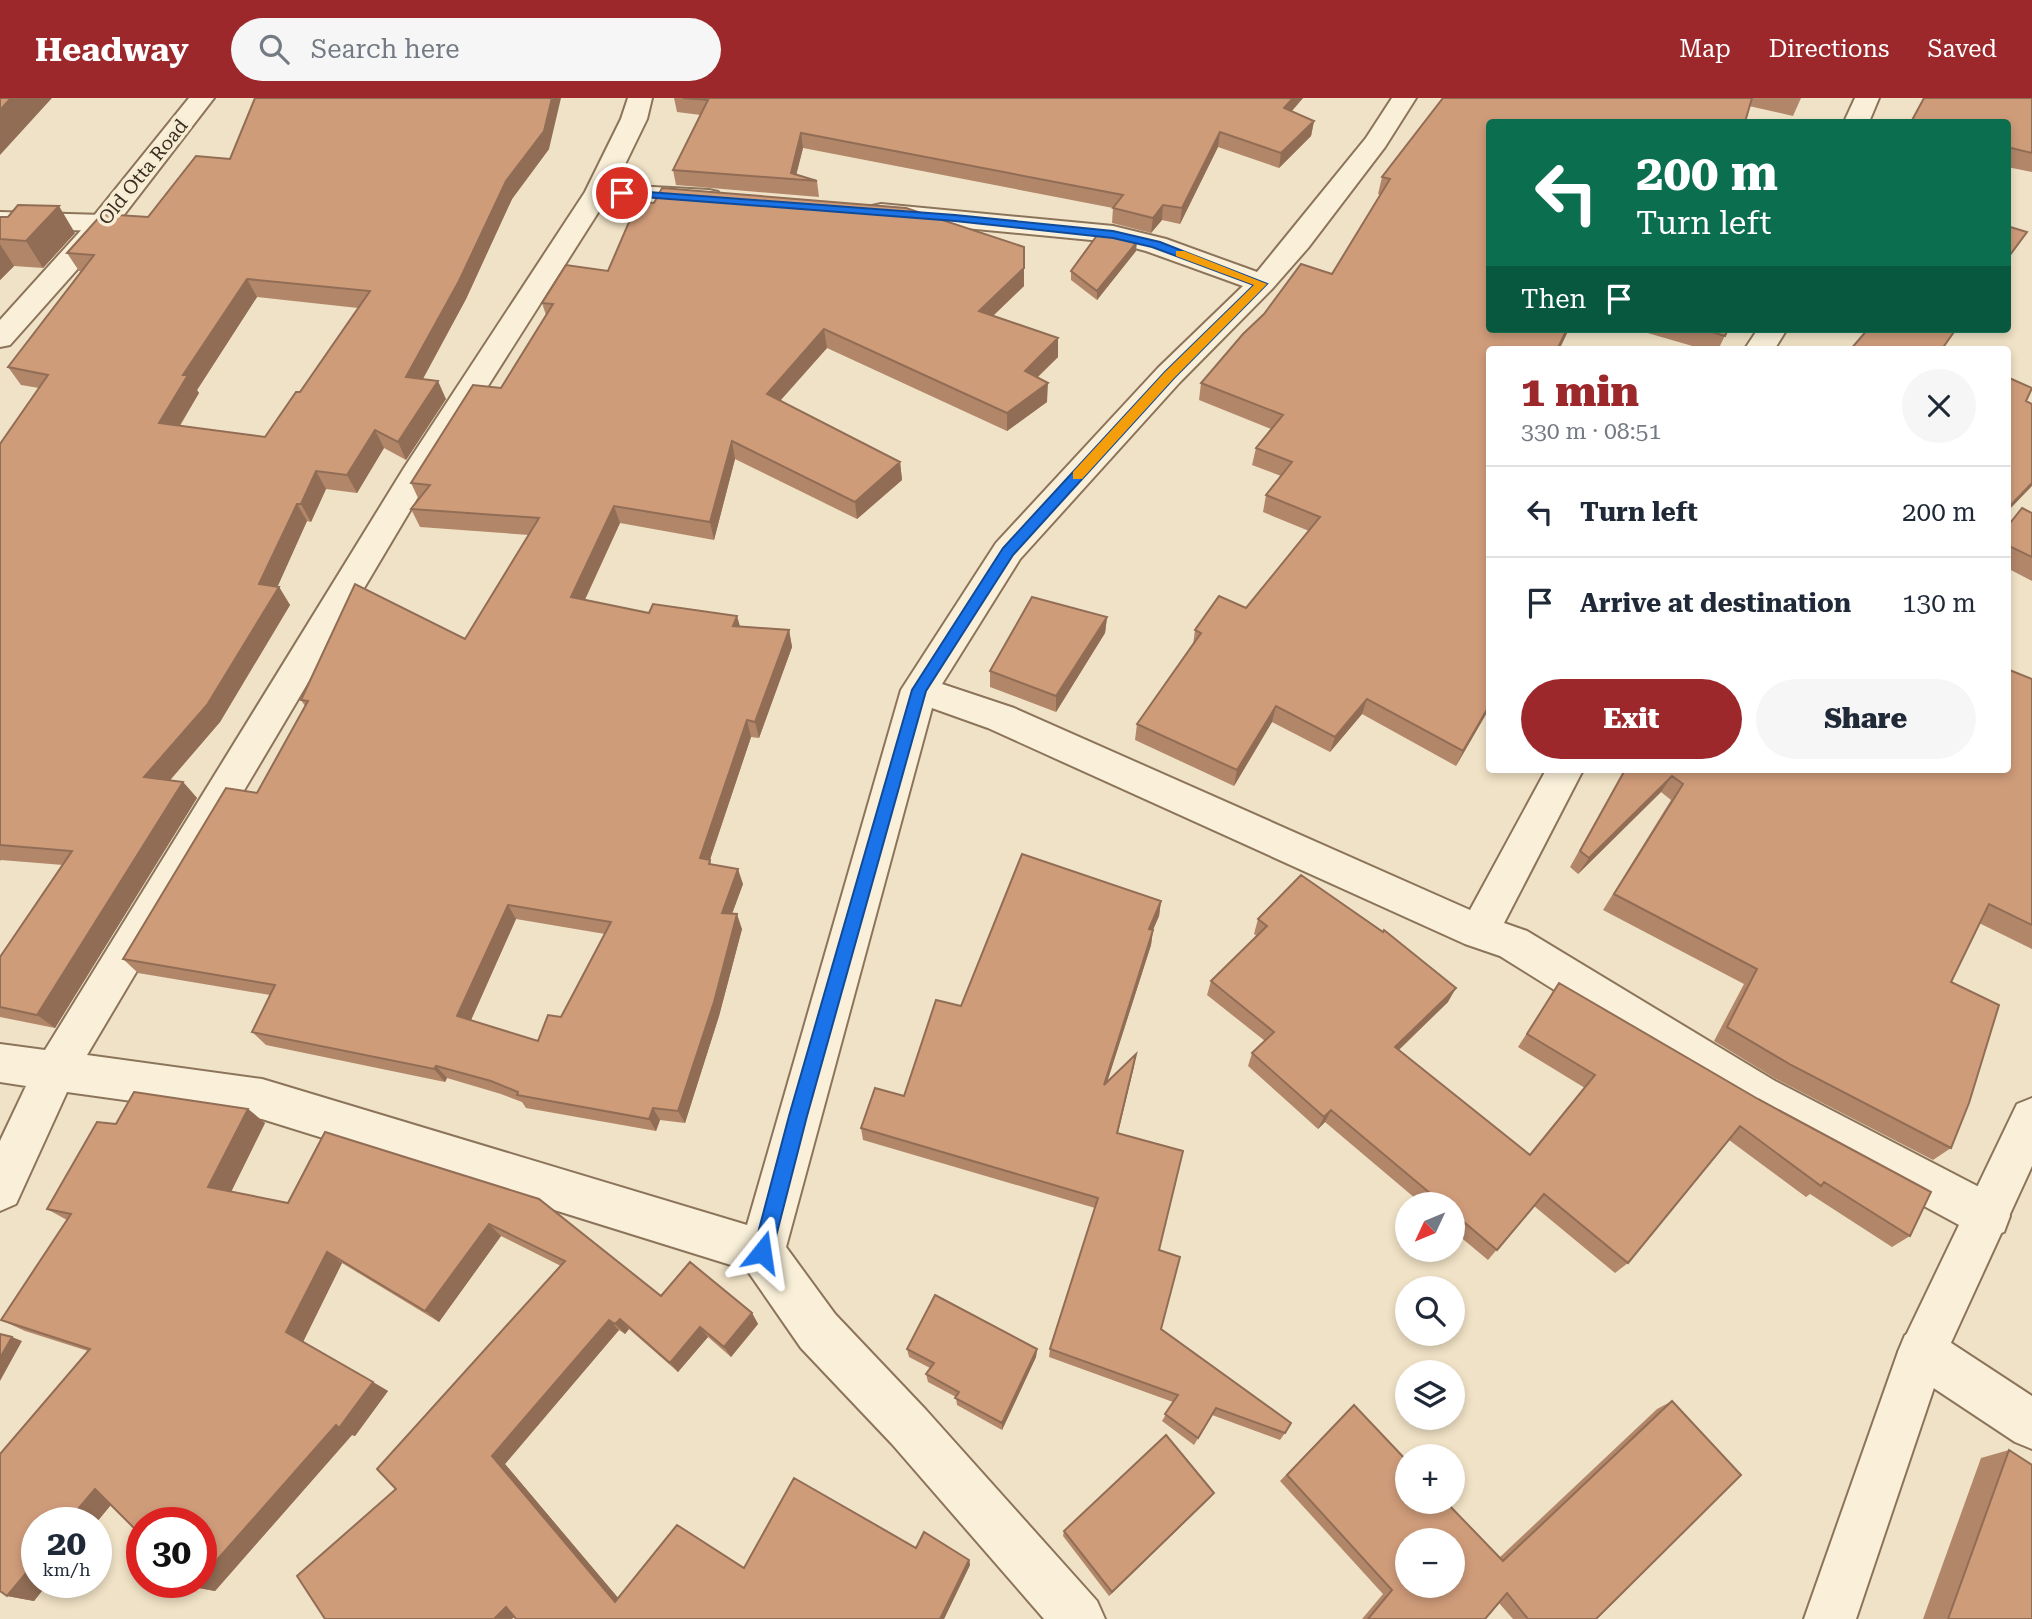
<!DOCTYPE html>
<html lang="en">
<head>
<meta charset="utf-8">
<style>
  :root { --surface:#fff; --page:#f6f6f7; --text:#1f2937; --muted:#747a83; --line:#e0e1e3; --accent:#9d282c }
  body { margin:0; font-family:"Roboto Serif",serif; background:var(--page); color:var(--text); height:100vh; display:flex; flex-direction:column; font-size:26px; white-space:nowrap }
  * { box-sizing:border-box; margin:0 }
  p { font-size:23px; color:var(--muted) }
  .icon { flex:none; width:38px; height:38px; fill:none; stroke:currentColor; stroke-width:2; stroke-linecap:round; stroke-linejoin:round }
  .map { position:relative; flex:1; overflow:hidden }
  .sheet { position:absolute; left:1486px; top:248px; width:525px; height:427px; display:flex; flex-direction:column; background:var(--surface); border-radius:7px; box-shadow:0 4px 10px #0003 }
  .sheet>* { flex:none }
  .guide { position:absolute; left:1486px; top:21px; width:525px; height:214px; border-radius:7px; box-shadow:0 4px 10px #0003; background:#0b6e4f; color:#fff; overflow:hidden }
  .needle { width:46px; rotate:226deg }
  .buttons { position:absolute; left:1395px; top:1094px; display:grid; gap:14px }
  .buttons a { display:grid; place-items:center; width:70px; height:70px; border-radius:50%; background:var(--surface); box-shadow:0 4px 10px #0003; font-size:35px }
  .speed { position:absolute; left:21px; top:1409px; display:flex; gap:14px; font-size:35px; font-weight:700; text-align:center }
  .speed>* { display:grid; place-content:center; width:91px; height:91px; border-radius:50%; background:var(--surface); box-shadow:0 4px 10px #0003; line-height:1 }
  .speed small { font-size:18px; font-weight:400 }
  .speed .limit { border:10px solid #d22; background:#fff; color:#111 }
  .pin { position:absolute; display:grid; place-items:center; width:60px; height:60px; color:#fff; margin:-30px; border:4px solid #fff; border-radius:50%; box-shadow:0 2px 7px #0007 }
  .me { position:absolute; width:77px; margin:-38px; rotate:15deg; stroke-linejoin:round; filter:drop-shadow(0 0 5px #0008) }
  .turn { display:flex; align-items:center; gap:24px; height:147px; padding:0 35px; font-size:32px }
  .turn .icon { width:91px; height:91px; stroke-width:2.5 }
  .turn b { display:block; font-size:49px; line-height:60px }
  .then { display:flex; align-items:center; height:66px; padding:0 35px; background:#0003; gap:14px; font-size:26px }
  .round { display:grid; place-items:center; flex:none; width:74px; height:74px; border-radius:37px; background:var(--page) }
  .head { display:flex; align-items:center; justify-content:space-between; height:119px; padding:0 35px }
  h1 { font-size:42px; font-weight:800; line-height:52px; color:var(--accent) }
  .button { display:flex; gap:14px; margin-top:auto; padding:14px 35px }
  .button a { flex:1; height:80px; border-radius:42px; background:var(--accent); color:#fff; font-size:28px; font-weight:800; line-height:80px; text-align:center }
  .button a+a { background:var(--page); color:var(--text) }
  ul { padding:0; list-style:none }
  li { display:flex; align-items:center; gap:21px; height:91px; padding:0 35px; border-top:2px solid var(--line) }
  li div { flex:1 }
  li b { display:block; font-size:26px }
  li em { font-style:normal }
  header { display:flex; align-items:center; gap:42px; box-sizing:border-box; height:98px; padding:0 35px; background:var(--accent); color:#fff }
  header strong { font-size:33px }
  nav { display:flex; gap:38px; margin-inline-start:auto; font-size:24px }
  .search { width:490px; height:63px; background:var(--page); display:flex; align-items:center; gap:18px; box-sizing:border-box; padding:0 24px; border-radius:38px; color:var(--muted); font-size:26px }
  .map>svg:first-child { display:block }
</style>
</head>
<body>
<header>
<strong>Headway</strong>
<div class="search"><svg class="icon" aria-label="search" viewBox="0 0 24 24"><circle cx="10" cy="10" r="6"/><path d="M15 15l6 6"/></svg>Search here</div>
<nav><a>Map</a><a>Directions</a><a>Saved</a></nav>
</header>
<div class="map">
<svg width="2032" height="1521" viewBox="0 0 2032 1521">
  <rect width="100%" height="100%" fill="#f0e2c6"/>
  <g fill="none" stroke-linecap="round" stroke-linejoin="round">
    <g stroke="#8c745b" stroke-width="4">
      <path id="minor" d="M628 0H652L647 21 615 87 709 92 718 94 722 100 718 106 709 108 606 102 427 384 87 957 262 981 747 1127 901 592 996 445 1158 270 1243 188 1146 153 1112 144 881 122 872 120 868 114 872 108 881 106 1113 128 1166 141 1257 174 1366 40 1392 0H1416L1385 49 1308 150 1272 191 1180 284 1020 461 942 586 1014 610 1470 812 1546 672H1583L1504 825 1527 833 1775 983 2004 1102 2010 1118 2004 1134 1988 1140 1972 1134 1745 1011 1500 858 1465 846 988 630 932 610 786 1149 835 1216 926 1312 1097 1503 1105 1521H1044L892 1346 801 1250 747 1172 262 1021 67 994 16 1106 0 1113V1043L26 988 0 984V946L45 952 404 370 585 94 621 21Z
        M1855 0H1879L1869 24H1844Z
        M0 114 103 117 113 119 116 125 113 131 103 133 0 130Z
        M1758 231H1787L1774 252H1744Z
        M1922 1230 1939 1237 2032 1298V1351L2015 1344 1905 1271 1898 1254 1905 1237Z"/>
    </g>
    <g stroke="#8c745b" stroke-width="4">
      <path id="tertiary" d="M189 0H214L113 131 10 247 0 249V222L93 119Z
        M2032 1000V1068L1944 1260 1856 1521H1804L1898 1254 2017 1006Z"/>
    </g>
    <use href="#minor" fill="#faf0d9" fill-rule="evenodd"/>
    <use href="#tertiary" fill="#faf0d9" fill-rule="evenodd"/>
  </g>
  <path fill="#b28669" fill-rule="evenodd" d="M674 0H1303L1292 13 1314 23 1311 38 1279 70 1218 49 1180 126 1162 122 1151 135 1112 125 1113 110 803 50 796 76 817 83 819 99 676 87 673 72 701 17 677 14Z
    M1443 0H1801L1793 18 1749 8 1489 231H1569L1559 252H1489V611L1456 668 1362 616 1330 654 1272 624 1234 688 1135 642 1137 626 1193 547 1195 532 1246 510 1309 433 1263 414 1266 397 1281 378 1252 367 1256 350 1271 331 1199 302 1201 285 1332 176 1381 97 1378 96 1382 79Z
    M2032 0V74L2007 69V24Z
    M549 51 512 101 466 201 423 281 446 301 406 362 384 350 357 395 326 391 311 424 307 423 277 489H279L290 507 220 624 170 682 183 684 197 700 55 930 0 919V859L63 767 1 762 0 763V346L39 290 21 287 8 269 81 173H79L67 155 148 119 230 61ZM257 199 358 210 300 294 265 339 180 328 199 295 197 292Z
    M0 119 75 135 43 170 14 168 0 182Z
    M1136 153 1097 202 1071 182V173Z
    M608 173 1024 188 993 218 1058 240V259L1037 280 1047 304 1007 333 827 250 780 303 900 364 902 382 857 421 735 361 714 442 620 425 585 502 649 515 740 528 789 532 792 549 759 640 751 639 710 762 711 766 743 786 732 816 742 831 719 918 685 1025 660 1022 656 1033 526 1010 522 1004 501 996 447 980 445 984 266 947 252 934 270 897 138 875 123 861 257 695 305 608 301 602 465 541 529 437 420 429 411 411 419 402 411 385 501 290 546 217 542 205ZM516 821 605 836 561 919 538 943 471 922Z
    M1634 231H1728L1718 252H1706Z
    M2032 415V483L2007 470V429Z
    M1107 519 1105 535 1056 614 990 589V573Z
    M2032 581V851L1979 825 1951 884V1050L1933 1062 1776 981 1714 943 1744 886 1603 812 1671 702 1661 694 1578 776 1570 769 1624 672H1623H2007Z
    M1161 803 1159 818 1153 832 1151 847 1107 984 1134 968 1118 1035 1159 1152 1161 1231 1285 1335 1280 1342 1212 1317 1194 1347 1162 1323 1173 1304 1049 1259 1050 1251 1095 1110 863 1042 861 1030 904 998 961 908Z
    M1258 821 1448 904 1399 952 1529 1057 1585 990 1518 949 1559 885 1910 1138 1892 1149 1810 1096 1806 1099 1729 1042 1628 1165 1615 1175 1534 1108 1488 1162 1452 1132V1106H1422L1325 1024 1318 1031 1248 968 1252 955 1265 943 1207 897 1211 883 1257 838 1254 836Z
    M134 994 248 1011 265 1025 231 1094 288 1105 325 1034 539 1101 661 1198 690 1164 752 1215 758 1226 731 1259 708 1239 678 1274 629 1231 625 1236 619 1232 505 1366 618 1500 677 1427 744 1470 794 1380 916 1450 924 1434 969 1462 970 1467 944 1521H516L514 1519 512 1521H325L297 1478 396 1391 377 1371 561 1168 501 1138 439 1224 342 1165 303 1244 388 1293 355 1338 352 1337 215 1493 193 1489 188 1484H201V1424H142V1438L111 1407 96 1425 37 1424V1484H49L34 1503 7 1498 0 1493V1356L88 1253 25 1233 1 1222 67 1122 47 1111 97 1024 116 1026Z
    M907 1251H1037L1036 1259 1002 1332 957 1307 956 1299 928 1284 926 1276 930 1270 909 1259Z
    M1672 1303 1596 1521H1513L1499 1505 1485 1521H1362L1383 1496 1280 1383 1354 1307 1499 1460 1657 1311Z
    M2009 1352 2032 1521H1923L1981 1360Z
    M1210 1400 1109 1498 1063 1438 1064 1433Z"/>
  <path fill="#916d55" d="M11 0H52L0 57V12Z
    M552 0H561L549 51 512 101 466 201 414 297 406 279 506 83Z
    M1293 0H1303L1281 25 1284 10Z
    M1314 23 1311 38 1279 70 1281 55Z
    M1220 34 1218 49 1180 126 1182 110Z
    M801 35 803 50 795 82 791 75Z
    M1163 107 1162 122 1151 135 1153 120Z
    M59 108 75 135 43 170 26 143Z
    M1137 144 1136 153 1097 202V193Z
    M0 146 14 168 0 182Z
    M1024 170V188L979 231V213Z
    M247 181 257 199 197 292 199 295 170 343 159 325 183 277Z
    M824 231 827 250 770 314 767 296Z
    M1567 231H1569L1559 252H1557Z
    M1058 240V259L1025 291V273Z
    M438 283 446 301 406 362 398 344Z
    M1048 285 1047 304 1007 333V315Z
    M375 332 384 350 357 395 347 377Z
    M732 343 735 361 714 442 710 424Z
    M900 364 902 382 857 421 855 404Z
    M316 373 326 391 311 424 301 406Z
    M2032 385V388L2007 414V411Z
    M297 406 307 423 272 501 279 489 290 507 220 624 159 695 144 679 259 486Z
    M614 408 620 425 578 516 571 499Z
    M737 518 742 535 733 528Z
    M1107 519 1105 535 1056 614V598Z
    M789 532 792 549 759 640 755 624Z
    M1367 601 1362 616 1330 654 1335 639Z
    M1276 608 1272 624 1234 688 1237 672Z
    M1489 608V611L1456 668 1463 653Z
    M747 622 751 639 705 776 700 760Z
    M1672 678 1661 694 1578 776 1589 760Z
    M183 684 197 700 55 930 37 917Z
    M738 771 743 786 727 829 722 815Z
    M1161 803 1159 818 1147 845 1149 831Z
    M508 807 516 821 467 931 457 918Z
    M737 816 742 831 719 918 685 1025 678 1013Z
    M1153 832 1151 847 1102 1000 1104 987Z
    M1456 890 1448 904 1388 962 1395 949Z
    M1136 956 1134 968 1115 1046 1117 1035Z
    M436 968 447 980 445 984 434 971Z
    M653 1010 660 1022 656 1033 649 1021Z
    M248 1011 265 1025 227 1102 208 1089Z
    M1331 1012 1325 1024 1318 1031 1324 1019Z
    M489 1126 501 1138 439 1224 425 1213Z
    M327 1154 342 1165 303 1244 286 1234Z
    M752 1215 758 1226 731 1259 724 1249Z
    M620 1221 629 1231 625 1236 615 1226Z
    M609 1222 619 1232 505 1366 625 1508 615 1504 492 1358Z
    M700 1229 708 1239 678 1274 670 1265Z
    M12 1239 22 1243 0 1283V1260Z
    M1037 1251 1036 1259 1002 1332V1325Z
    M373 1284 388 1293 355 1338 352 1337 215 1493 193 1489 198 1484H201V1480Z
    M95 1391 118 1398 96 1425 67 1424Z
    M1214 1395 1210 1400 1109 1498 1112 1494Z
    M37 1462V1484H49L34 1503 7 1498Z
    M969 1462 970 1467 944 1521H940Z
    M506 1509 520 1513 512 1521H494Z"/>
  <path fill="#cf9c7a" stroke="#916d55" stroke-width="2" fill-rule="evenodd" d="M0 0H11L0 12Z
    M255 0H552L544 33 506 83 459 183 406 279 438 283 398 344 375 332 347 377 316 373 301 406H297L259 486 279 489 207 607 144 679 183 684 37 917 0 909V859L72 753 0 747V346L48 277 8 269 94 157 67 155 102 116 148 119 196 58 230 61ZM247 181 370 193 300 294H296L265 339 159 325 188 277H183Z
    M683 0H1293L1284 10 1314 23 1281 55 1220 34 1182 110 1163 107 1153 120 1113 110 1123 97 801 35 791 75 817 83 673 72 708 2Z
    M1443 0H1752L1745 24H1489V231H1567L1557 252H1489V608L1463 653 1367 601 1335 639 1276 608 1237 672 1137 626 1201 535 1195 532 1219 498 1246 510 1320 419 1266 397 1292 364 1256 350 1283 317 1201 285 1243 236 1264 216 1301 166 1332 176 1390 81 1382 79Z
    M1924 0H2032V55L2007 49V24H1911Z
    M662 90 906 110 1024 149V170L979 213 1058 240 1025 273 1048 285 1007 315 824 231 767 296 900 364 855 404 732 343 710 424 614 408 571 499 649 515 653 506 737 518 733 528 789 532 755 624 747 622 700 760 710 762 709 766 738 771 722 815 737 816 714 904 678 1013 653 1010 649 1021 517 997 518 994 491 983 436 968 434 971 252 934 275 887 123 861 226 690 257 695 308 603 301 602 355 486 465 541 539 420 411 411 430 387 411 385 473 287 501 290 553 206 542 205 566 167 608 173 638 103 654 105ZM508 807 611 824 561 919 548 917 538 943 457 918Z
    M18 107 59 108 26 143 0 141V119H8Z
    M2007 128 2027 134 2007 161Z
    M1098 136 1137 144 1097 193 1071 173Z
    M1702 231H1728L1725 238Z
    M1868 231H1956L1942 251 1944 252H1850Z
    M2007 279 2032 290 2026 303 2032 306V385L2007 411Z
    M2022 410 2032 415V459L2007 447V429Z
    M1032 499 1107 519 1056 598 990 573Z
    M2007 571 2032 581V827L1989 806 1951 884 1999 907 1969 1005 1951 1050 1791 967 1727 929 1757 871 1614 796 1683 686 1672 678 1589 760 1580 753 1625 672H2007Z
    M1022 756 1161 803 1149 831 1153 832 1104 987 1136 956 1117 1035 1183 1053 1159 1152 1180 1159 1161 1231 1291 1325 1285 1335 1216 1310 1198 1340 1165 1316 1178 1297 1050 1251 1098 1100 861 1030 875 990 904 998 936 902 961 908Z
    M1301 777 1383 834 1384 832 1456 890 1395 949 1530 1057 1595 977 1527 936 1559 885 1758 1001 1931 1094 1910 1138 1824 1084 1821 1088 1740 1028 1628 1165 1544 1096 1497 1152 1452 1114V1106H1443L1331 1012 1324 1019 1252 955 1274 934 1211 883 1267 828 1258 821Z
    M134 994 248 1011 208 1089 288 1105 325 1034 539 1101 661 1198 690 1164 752 1215 724 1249 700 1229 670 1265 620 1221 615 1226 609 1222 492 1358 615 1504 677 1427 744 1470 794 1380 916 1450 924 1434 969 1462 940 1521H516L506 1509 494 1521H325L297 1478 396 1391 377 1371 565 1163 489 1126 425 1213 327 1154 286 1234 373 1284 339 1330 336 1327 201 1480V1424H142V1438L95 1391 67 1424H37V1462L7 1498 0 1493V1356L90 1251 1 1222 71 1116 47 1111 97 1024 116 1026Z
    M935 1197 1037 1251 1002 1325 955 1300 959 1294 926 1276 934 1265 907 1251Z
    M0 1236 12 1239 0 1260Z
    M1672 1303 1741 1377 1596 1521H1528L1507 1495 1485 1521H1368L1392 1492 1287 1377 1354 1307 1407 1363V1404H1446L1503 1463ZM1407 1442H1452V1488H1407Z
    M1166 1337 1214 1395 1112 1494 1064 1433Z
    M2009 1352 2032 1367V1521H1948Z
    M188 1484H198L193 1489Z"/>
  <path fill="#1a73e8" stroke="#114b97" stroke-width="2" d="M622 92 955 117 1113 133 1160 144 1267 186 1174 280 1013 457 926 593 807 1018 772 1154 769 1161 762 1164 755 1161 753 1154 789 1018 912 592 1003 450 1165 274 1254 187 1152 149 1113 140 955 123 618 97V93Z"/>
  <path fill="#f59e0b" d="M1176 153H1184L1267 186 1174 280 1082 381H1073V374L1165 274 1254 187 1176 158Z"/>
  <g text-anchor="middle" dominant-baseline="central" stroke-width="7" stroke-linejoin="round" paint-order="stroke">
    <g font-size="19" fill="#3b2c1f" stroke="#f7edd5">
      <text transform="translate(143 74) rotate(-51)">Old Otta Road</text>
    </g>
  </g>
</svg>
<div class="buttons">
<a><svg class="needle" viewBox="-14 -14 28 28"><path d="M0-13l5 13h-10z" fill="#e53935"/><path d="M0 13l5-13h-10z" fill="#747a83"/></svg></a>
<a><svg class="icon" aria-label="search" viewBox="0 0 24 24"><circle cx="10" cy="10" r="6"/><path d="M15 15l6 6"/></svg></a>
<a><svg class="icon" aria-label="layers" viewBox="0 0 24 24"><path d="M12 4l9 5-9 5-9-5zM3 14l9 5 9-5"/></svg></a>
<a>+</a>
<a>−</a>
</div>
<div class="speed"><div>20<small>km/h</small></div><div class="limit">30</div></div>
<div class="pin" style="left:622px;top:95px;background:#d93025"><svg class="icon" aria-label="arrive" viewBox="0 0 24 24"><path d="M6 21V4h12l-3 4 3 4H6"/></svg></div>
<svg class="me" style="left:762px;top:1154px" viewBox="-20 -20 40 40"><path d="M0-17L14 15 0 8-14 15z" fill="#1a73e8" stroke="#fff" stroke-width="4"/></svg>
<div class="guide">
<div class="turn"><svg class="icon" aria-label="left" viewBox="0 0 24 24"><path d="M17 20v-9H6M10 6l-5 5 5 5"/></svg><div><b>200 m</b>Turn left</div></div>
<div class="then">Then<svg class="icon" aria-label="arrive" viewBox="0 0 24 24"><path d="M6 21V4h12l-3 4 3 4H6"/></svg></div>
</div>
<section class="sheet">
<div class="head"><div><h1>1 min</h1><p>330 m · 08:51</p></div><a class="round"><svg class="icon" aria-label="close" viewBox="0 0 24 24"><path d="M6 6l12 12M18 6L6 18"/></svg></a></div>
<ul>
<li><svg class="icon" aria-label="left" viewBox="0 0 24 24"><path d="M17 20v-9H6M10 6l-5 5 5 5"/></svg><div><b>Turn left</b></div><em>200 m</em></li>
<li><svg class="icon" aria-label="arrive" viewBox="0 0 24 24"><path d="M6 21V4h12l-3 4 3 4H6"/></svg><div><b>Arrive at destination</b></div><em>130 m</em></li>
</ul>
<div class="button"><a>Exit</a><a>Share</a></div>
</section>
</div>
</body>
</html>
